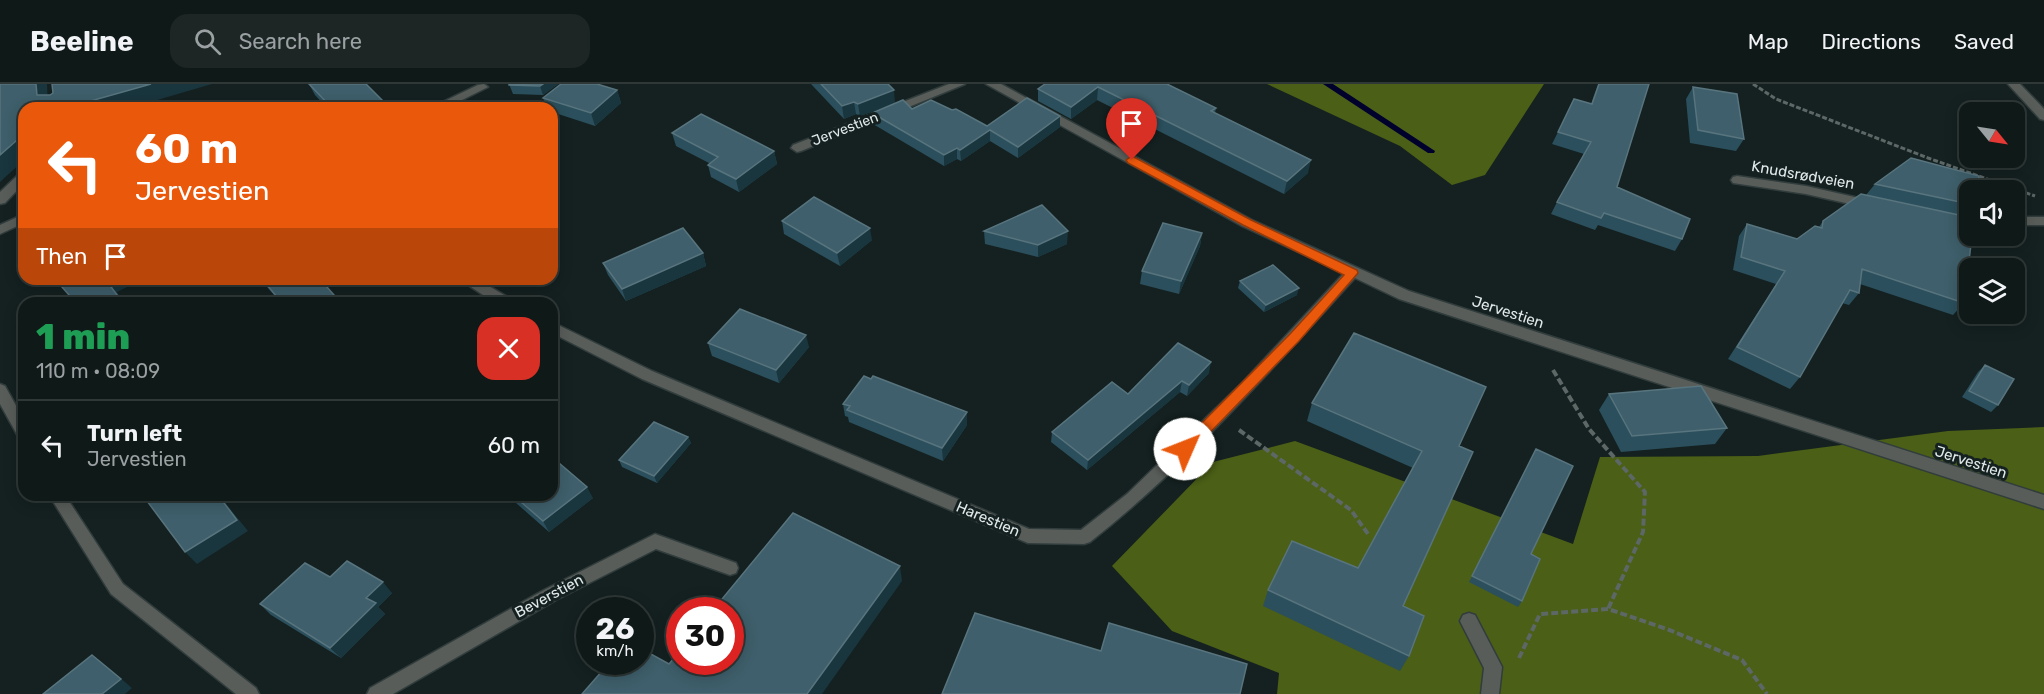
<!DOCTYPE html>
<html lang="en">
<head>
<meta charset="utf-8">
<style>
  :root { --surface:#0f1918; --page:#1d2625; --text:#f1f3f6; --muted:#9ba0a2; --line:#2f3837 }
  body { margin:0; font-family:Rubik,sans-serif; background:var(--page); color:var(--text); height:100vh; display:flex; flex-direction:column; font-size:22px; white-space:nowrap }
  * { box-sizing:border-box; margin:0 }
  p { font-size:20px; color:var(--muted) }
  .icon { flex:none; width:33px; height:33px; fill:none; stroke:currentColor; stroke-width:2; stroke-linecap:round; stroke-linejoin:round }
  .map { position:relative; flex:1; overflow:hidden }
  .drawer { position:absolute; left:18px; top:213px; width:540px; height:204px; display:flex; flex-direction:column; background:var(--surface); border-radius:18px; box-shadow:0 3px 15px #0003,0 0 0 2px var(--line) }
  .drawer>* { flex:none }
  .top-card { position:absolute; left:18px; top:18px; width:540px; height:183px; border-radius:18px; box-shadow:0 3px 15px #0003,0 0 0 2px var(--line); background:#ea580c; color:#fff; overflow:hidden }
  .needle { width:39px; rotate:120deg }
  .fabs { position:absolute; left:1959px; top:18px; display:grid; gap:12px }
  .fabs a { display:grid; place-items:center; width:66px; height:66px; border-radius:12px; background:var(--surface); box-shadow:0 3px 15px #0003,0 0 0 2px var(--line); font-size:30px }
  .speed { position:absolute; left:576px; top:513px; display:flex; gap:12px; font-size:30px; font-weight:700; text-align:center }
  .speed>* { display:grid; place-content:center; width:78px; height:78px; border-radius:50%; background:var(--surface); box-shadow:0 3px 15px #0003,0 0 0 2px var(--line); line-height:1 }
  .speed small { font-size:15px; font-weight:400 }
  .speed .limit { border:9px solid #d22; background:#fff; color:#111 }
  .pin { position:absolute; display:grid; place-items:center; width:51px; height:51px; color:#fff; margin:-62px -26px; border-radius:50% 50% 50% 0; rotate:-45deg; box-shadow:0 0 6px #0007 }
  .pin .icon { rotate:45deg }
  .me { position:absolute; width:66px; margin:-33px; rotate:46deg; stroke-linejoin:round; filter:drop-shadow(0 0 4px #0008) }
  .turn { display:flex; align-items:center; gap:21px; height:126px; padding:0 18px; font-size:27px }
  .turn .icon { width:78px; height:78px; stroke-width:2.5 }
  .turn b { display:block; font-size:42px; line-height:51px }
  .then { display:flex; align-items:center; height:57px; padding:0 18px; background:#0003; gap:12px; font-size:22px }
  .round { display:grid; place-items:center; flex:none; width:63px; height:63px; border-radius:18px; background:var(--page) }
  .summary { display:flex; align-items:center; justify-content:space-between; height:102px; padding:0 18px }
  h1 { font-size:36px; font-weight:800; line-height:45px; color:#1e9e55 }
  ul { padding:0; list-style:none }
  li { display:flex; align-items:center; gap:18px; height:90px; padding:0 18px; border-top:2px solid var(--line) }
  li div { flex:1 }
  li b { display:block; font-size:22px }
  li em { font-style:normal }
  header { display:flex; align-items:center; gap:36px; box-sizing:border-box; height:84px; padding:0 30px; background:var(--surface); border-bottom:2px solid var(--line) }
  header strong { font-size:28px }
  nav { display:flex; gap:33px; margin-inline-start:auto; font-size:21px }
  .search { width:420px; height:54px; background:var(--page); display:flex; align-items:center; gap:15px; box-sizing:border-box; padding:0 21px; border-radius:18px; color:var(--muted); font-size:22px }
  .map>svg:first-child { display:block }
</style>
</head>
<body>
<header>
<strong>Beeline</strong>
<div class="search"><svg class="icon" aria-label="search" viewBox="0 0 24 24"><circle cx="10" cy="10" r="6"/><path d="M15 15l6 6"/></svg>Search here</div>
<nav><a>Map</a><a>Directions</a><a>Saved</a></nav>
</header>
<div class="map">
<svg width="2044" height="610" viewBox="0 0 2044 610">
  <rect width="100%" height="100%" fill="#142120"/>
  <path fill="#4b5f16" d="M1267 0H1544L1485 91 1452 101 1400 62Z
    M2044 343V610H1277L1279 589 1172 547 1112 482 1213 378 1295 357 1573 460 1600 373 1758 372 1948 347Z"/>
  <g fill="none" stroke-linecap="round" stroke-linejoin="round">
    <path fill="#00002d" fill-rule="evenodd" d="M1323 0H1333L1435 67 1434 69H1428Z"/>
    <g stroke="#313d3c" stroke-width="3">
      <path id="minor" d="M949 0H965L801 67 797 68 791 64 793 61Z
        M986 0H1001L1252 136 1409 207 2044 411V425L1399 215 1355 194C1271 286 1188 381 1090 458L1084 460 1028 459 642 295 552 249V238L652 287 1029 445 1081 446 1127 410 1243 298 1344 189 1242 142Z
        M2008 0H2020L2044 25V36L2040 35Z
        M478 1 484 0 488 3 446 24H430Z
        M24 88V99L5 119 0 120V108L20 89Z
        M1737 92 1806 102 1872 117 1878 121 1872 125 1806 110 1733 99 1731 96 1733 93Z
        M24 130V139L0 150V141Z
        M2014 133H2044V141H2014Z
        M459 195H477L511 215 513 219H495Z
        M0 300 5 302 24 336V356L19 354 0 320Z
        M49 411H65L123 500 256 604 259 610H236L111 510Z
        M655 450 736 479 738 484 736 489 730 491 656 465 556 516 393 610H367L370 604 544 506Z
        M1469 529 1475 531 1502 583 1499 610H1481L1484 584 1460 537 1463 531Z"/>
    </g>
    <path stroke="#5c6766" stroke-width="3" stroke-dasharray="5 2" stroke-linecap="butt" d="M1753 0 1776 15 1928 74 2035 112"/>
    <path stroke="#5c6766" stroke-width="4" stroke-dasharray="7 3" stroke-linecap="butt" d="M1553 286 1589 345 1645 408 1643 448 1608 525
      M1239 346 1351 426 1368 450
      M1519 574 1540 530 1608 525 1667 545 1742 576 1767 610"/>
    <use href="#minor" fill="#595d5a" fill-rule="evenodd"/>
  </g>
  <path fill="#2b4f5c" d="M309 0 390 24H327L315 11Z
    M509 0H558L543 11 513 10Z
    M811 0H888L895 19 860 32 856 30 844 35Z
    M1167 0 1216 24 1215 29 1308 89 1284 110 1097 16 1071 35 1038 17V5Z
    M1598 0H1649L1617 103 1682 155 1675 167 1598 141 1595 146 1551 130 1557 118 1584 70 1552 60 1558 48 1591 20Z
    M1693 3 1744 55 1736 67 1690 59 1686 15Z
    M617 6 621 19 595 42 552 28V24H547L543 14Z
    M912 25 987 42 1060 43 1018 74 990 57 961 77 957 75 944 82 873 40 872 29Z
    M672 49 774 67 777 80 739 108 711 93 708 81 709 79 676 62Z
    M1875 100 1970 106V126L1965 131 1964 219 1953 231 1860 200 1859 209 1849 221 1842 219 1800 293 1790 305 1728 275 1776 200 1733 186 1739 152 1747 140 1797 155 1819 143 1823 137 1866 111Z
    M782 137 872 156 840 182 784 150Z
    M984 147 1067 160 1038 173 985 160Z
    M1202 149 1200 162 1179 210 1140 200 1142 187Z
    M703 169 706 182 626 217 608 191 603 179Z
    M260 195H320L341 219H281Z
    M1240 197 1297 211 1264 228 1238 204Z
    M708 259 809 263 779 299 712 272Z
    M1985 281 1998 321 1991 328 1962 313 1978 288Z
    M1209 289 1187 312 1180 308 1087 386 1051 358 1052 348 1128 310Z
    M1609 310 1727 344 1715 360 1621 368 1599 326Z
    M1312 319 1459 362 1403 522 1409 572 1400 587 1263 522 1268 506 1358 484 1413 384 1307 337Z
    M843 320 967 341 943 377 849 338 848 333 845 332Z
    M688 353 691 359 657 399 622 383 619 376Z
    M1533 371 1531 470 1522 517 1518 523 1469 498Z
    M507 411H552L593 414 549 448Z
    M330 493 392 509 378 523 385 530 341 574 271 531 260 520Z"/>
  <path fill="#19353d" d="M36 0H47L48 24 37 11Z
    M151 0H212L130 24H91L87 18Z
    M543 0H558L543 11 540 2Z
    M1098 3 1097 16 1071 35V23Z
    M617 6 621 19 595 42 591 29Z
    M894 6 895 19 860 32 858 20Z
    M854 18 856 30 844 35 842 22Z
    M1060 32V43L1018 74V63Z
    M990 46V57L961 77 960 66Z
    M24 50V76L0 98V71Z
    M957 64V75L944 82V71Z
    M774 67 777 80 739 108 736 95Z
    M1311 76 1308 89 1284 110 1287 97Z
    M870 144 872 156 840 182 837 169Z
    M1068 147 1067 160 1038 173V161Z
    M1202 149 1200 162 1179 210 1181 197Z
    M703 169 706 182 626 217 622 205Z
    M108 195H134L137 198 117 208 125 219H123L106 196Z
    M1299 204 1297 211 1264 228 1266 221Z
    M806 251 809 263 779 299 776 286Z
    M1211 278 1209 289 1187 312 1189 301Z
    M552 290 557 300 552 303Z
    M1182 297 1180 308 1087 386 1088 376Z
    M967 328V341L943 377 942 364Z
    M688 353 691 359 657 399 654 392Z
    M587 403 593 414 549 448 543 437Z
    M218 411H219L248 447 197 480 185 468Z
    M900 482 902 497 822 610H807Z
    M383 498 392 509 378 523 385 530 341 574 330 564 366 514Z
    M92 571 104 580 132 604 125 610H102Z"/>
  <path fill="#3e5f6b" stroke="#58747e" stroke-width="1.5" d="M0 0H36L37 11H50L53 9 52 0H151L87 18 95 24H24V50L0 71Z
    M309 0H366L390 24H332Z
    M509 0H543L540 2 509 1Z
    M561 0H597L617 6 591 29 543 14Z
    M821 0H888L894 6 858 20 854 18 842 22Z
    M1045 0H1167L1216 24 1211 27 1311 76 1287 97 1098 3 1071 23 1038 5Z
    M1599 0H1649L1617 103 1690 135 1682 155 1604 129 1601 134 1557 118 1591 58 1558 48 1574 15 1592 20Z
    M1693 3 1737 10 1744 55 1698 46Z
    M1027 14 1060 32 1018 63 990 46 960 66 957 64 944 71 872 29 903 16 912 25 931 16 952 26 956 25 987 42Z
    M701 30 774 67 736 95 708 81 718 73 672 49Z
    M1911 74 1979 92 1977 106H1970V118H1960L1875 100Z
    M1861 110 1959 131H1970V152H1972L1964 219 1862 185 1859 209 1850 206 1800 293 1737 263 1785 187 1741 173 1747 140 1797 155 1815 142 1822 144 1823 137Z
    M814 113 870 144 837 169 782 137Z
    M1042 121 1068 147 1038 161 984 147Z
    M1163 139 1202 149 1181 197 1142 187Z
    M683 144 703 169 622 205 603 179Z
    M24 153V160L19 155Z
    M1273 181 1299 204 1266 221 1240 197Z
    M55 195H108L106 196 123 219H76Z
    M262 195H320L341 219H282Z
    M740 225 806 251 776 286 708 259Z
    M1354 249 1486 303 1459 362 1473 368 1403 522 1424 532 1409 572 1268 506 1292 457 1358 484 1422 367 1312 319Z
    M1178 259 1211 278 1189 301 1182 297 1088 376 1052 348 1112 298 1128 310Z
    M1985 281 2014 295 1998 321 1969 307Z
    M864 292 871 295 873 292 967 328 942 364 847 326 850 322 843 320Z
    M1701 302 1727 344 1632 352 1609 310Z
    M654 338 688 353 654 392 619 376Z
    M1536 365 1573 382 1531 470 1540 475 1522 517 1472 492Z
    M552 373 587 403 543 437 513 411H552Z
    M157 411H218L237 436 185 468 147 417Z
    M793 429 900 482 807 610H582L610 578H640V564L669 580 680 567V578H730V526H713Z
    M347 477 383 498 366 514 376 519 330 564 260 520 305 479 330 493Z
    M975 529 1101 567 1109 539 1247 580 1240 610H942Z
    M92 571 121 595 102 610H43Z"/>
  <path fill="#ea580c" stroke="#983908" stroke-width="1.5" d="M1132 72 1251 136 1357 186 1358 189 1299 257 1190 369H1180L1177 365 1180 361 1290 250 1344 191 1243 141 1128 79 1126 76Z"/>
  <g text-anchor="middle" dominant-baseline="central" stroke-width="6" stroke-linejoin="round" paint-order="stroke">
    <g font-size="14" fill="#e0e8e8" stroke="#142120">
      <text transform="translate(845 45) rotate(-21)">Jervestien</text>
    </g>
    <g font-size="15" fill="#e0e8e8" stroke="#142120">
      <text transform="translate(1803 91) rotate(10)">Knudsrødveien</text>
      <text transform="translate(1508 228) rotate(18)">Jervestien</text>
      <text transform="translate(1971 378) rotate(18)">Jervestien</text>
      <text transform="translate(988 435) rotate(23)">Harestien</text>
      <text transform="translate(549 512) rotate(-28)">Beverstien</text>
    </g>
  </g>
</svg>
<div class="fabs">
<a><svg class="needle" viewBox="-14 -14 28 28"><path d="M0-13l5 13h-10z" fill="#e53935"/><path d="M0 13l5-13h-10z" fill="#9ba0a2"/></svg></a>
<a><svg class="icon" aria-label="sound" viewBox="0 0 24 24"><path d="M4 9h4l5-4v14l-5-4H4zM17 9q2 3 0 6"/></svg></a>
<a><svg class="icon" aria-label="layers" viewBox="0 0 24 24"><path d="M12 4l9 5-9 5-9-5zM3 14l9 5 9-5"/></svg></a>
</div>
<div class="speed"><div>26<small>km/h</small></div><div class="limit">30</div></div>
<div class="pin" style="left:1132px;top:76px;background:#d93025"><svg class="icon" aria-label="arrive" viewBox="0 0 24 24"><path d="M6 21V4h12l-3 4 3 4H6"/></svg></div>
<svg class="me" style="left:1185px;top:365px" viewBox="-20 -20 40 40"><circle r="19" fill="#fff"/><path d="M0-13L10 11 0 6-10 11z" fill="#ea580c"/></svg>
<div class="top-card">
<div class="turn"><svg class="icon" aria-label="left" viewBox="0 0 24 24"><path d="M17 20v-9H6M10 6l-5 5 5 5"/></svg><div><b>60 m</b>Jervestien</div></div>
<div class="then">Then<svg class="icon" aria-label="arrive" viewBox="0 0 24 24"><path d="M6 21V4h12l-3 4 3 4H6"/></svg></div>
</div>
<section class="drawer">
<div class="summary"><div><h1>1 min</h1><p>110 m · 08:09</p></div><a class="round" style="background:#d93025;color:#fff"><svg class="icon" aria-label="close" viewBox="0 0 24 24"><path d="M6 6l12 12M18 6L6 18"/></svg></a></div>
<ul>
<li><svg class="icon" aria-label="left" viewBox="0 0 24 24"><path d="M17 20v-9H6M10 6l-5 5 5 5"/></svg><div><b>Turn left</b><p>Jervestien</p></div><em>60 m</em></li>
</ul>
</section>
</div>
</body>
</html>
